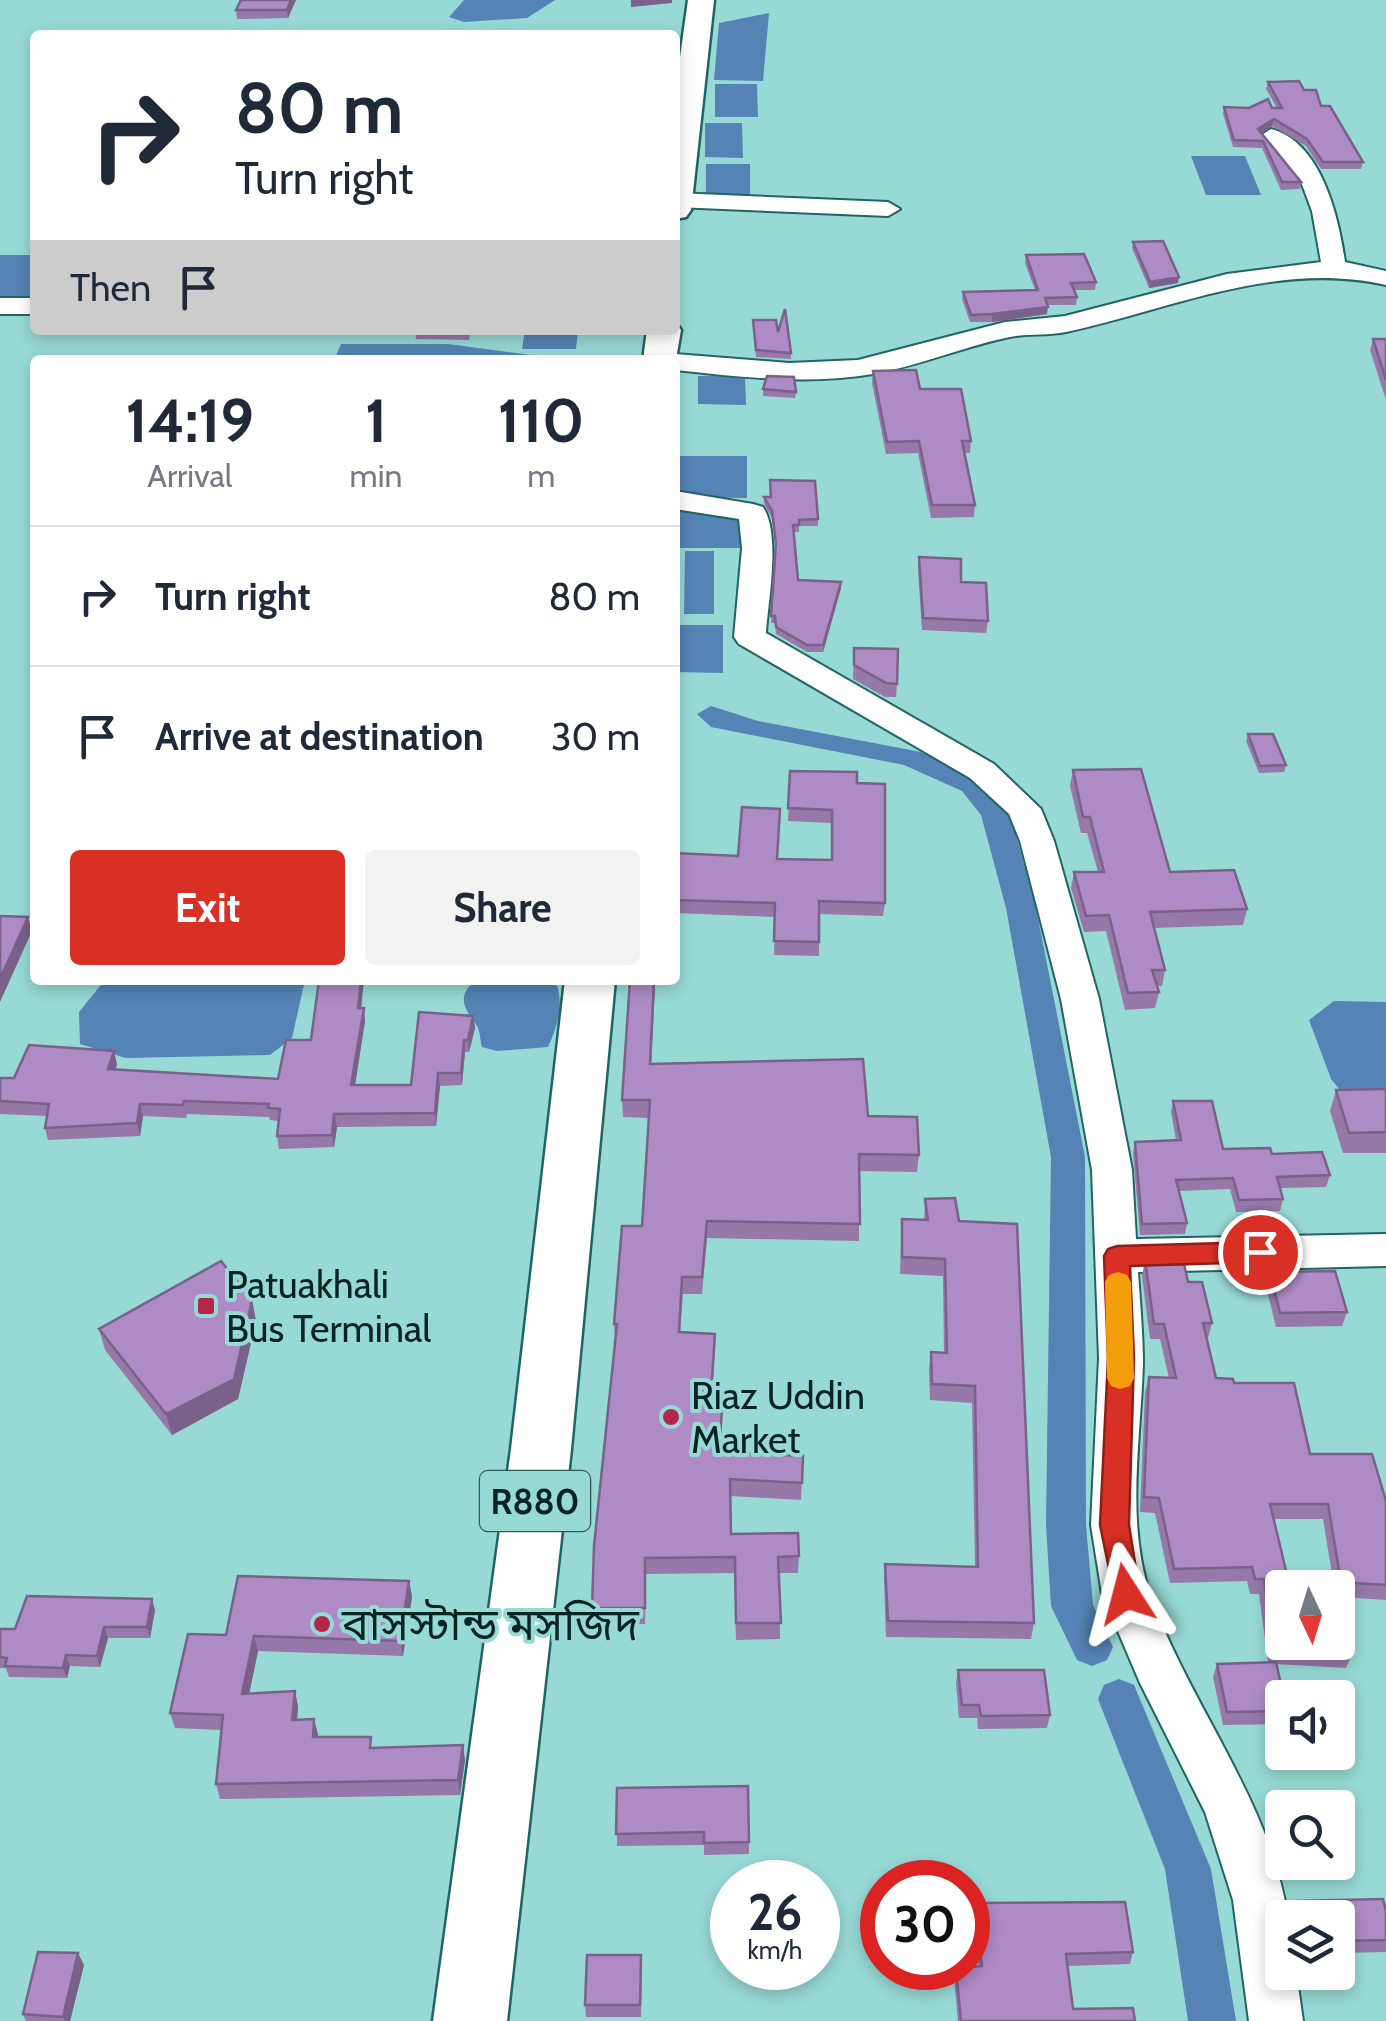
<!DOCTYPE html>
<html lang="en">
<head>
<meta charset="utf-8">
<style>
  :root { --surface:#fff; --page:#f2f2f3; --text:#1f2937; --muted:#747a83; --line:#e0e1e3; --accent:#d93025 }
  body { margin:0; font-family:Cabin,"Noto Sans Bengali",sans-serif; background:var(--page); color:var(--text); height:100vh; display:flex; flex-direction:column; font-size:38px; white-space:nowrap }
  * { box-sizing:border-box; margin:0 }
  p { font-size:32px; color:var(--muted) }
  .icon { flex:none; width:55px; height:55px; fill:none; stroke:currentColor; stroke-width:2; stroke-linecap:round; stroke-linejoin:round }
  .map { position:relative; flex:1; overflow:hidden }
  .side { position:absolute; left:30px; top:355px; width:650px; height:630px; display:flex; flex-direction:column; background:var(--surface); border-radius:10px; box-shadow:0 5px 15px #0003 }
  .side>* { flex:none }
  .banner { position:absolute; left:30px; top:30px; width:650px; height:305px; border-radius:10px; box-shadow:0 5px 15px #0003; background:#fff; color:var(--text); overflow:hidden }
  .needle { width:65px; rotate:176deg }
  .controls { position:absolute; left:1265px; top:1570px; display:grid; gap:20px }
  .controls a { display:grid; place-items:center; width:90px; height:90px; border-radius:10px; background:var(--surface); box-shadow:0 5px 15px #0003; font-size:50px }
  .speed { position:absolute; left:710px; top:1860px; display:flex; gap:20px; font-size:50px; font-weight:700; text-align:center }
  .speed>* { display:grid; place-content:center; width:130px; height:130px; border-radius:50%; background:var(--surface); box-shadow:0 5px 15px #0003; line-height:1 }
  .speed small { font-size:25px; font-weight:400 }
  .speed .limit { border:15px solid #d22; background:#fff; color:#111 }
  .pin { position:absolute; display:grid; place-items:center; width:85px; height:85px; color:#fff; margin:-42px; border:5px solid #fff; border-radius:50%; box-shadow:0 2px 10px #0007 }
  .me { position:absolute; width:110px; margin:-55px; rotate:351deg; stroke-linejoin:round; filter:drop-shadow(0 0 8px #0008) }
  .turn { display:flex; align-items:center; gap:35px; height:210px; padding:0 40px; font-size:45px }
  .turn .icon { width:130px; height:130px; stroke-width:2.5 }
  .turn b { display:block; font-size:70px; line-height:85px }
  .then { display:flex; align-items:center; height:95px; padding:0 40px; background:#0003; gap:20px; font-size:38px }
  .eta { display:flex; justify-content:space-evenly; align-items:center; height:170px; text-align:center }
  .eta b { font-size:60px; font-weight:800; line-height:70px }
  .button { display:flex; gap:20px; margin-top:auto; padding:20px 40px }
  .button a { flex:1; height:115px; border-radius:10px; background:var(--accent); color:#fff; font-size:40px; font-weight:800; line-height:115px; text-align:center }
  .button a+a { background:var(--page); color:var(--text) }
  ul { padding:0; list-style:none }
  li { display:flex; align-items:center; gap:30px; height:140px; padding:0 40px; border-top:2px solid var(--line) }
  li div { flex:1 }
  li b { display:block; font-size:38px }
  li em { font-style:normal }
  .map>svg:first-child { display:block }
</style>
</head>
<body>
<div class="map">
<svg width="1386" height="2021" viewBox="0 0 1386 2021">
  <rect width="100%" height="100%" fill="#97d9d5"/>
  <path fill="#5583b5" d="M464 0H555L527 18 464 22 449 17Z
    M769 13 763 81 714 80 719 23Z
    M715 84H757L758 117H715Z
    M705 123H742L743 158 705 157Z
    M1191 156H1245L1261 195H1206Z
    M706 164H750V195H706Z
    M0 255H35V299L0 300Z
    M525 330H578L576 349H522Z
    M341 344H448L561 359 334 360Z
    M698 376H745L746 405 698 404Z
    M677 456H747V498L676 497Z
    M675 511H747V548H675Z
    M685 551H714V614H684Z
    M675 625H723V673L675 672Z
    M105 980H305L292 1038 270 1055 126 1058 80 1044 79 1012Z
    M476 980H554C566 999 557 1028 548 1047L497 1051 482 1047C480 1039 480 1028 475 1023 463 1007 457 995 476 980Z
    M1334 1001 1386 1002V1102L1345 1096 1331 1079 1309 1020Z"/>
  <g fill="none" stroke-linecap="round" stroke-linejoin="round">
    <path fill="#5583b5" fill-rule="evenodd" d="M711 706 758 721 921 752 982 779 1010 813 1036 908 1085 1157 1086 1525 1093 1605 1113 1647 1107 1660 1092 1666 1077 1660 1051 1606 1046 1525 1051 1157 1006 908 981 815 962 791 904 765 711 727 697 714Z
      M1119 1679 1134 1685 1211 1869 1236 2021H1188L1165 1869 1098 1699 1104 1685Z"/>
    <g stroke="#216562" stroke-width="4">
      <path id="minor" d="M1271 129C1322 142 1339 219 1345 262L1386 271V285C1276 260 1172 309 1066 332 1046 336 1025 333 1005 338 960 348 918 366 873 374 807 385 741 377 675 370V360H663L675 354 789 363 858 360 1005 322 1065 316 1227 274 1321 262 1312 211 1300 179 1260 136Z
        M676 193 888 202 900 209 888 216 676 207Z
        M0 298H35V314H0Z
        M675 491 753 504 763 507C781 534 768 601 766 633L994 764 1041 809 1054 841 1099 999 1132 1170 1136 1239 1386 1234V1266L1138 1272C1140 1302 1143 1333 1143 1363 1141 1438 1125 1524 1151 1597 1191 1707 1270 1800 1288 1918H1282V1972H1296L1303 2021H1249L1233 1900 1205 1812 1140 1683 1102 1594 1091 1525 1099 1358 1092 1170 1061 999 1020 841 1009 814 970 778 739 644 734 637 742 548 739 519 675 509Z"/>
    </g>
    <g stroke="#216562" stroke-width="5">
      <path id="major" d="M688 0H714L691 210 686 217 675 219V93Z
        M676 323 681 330 675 365V360H643L647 330H675Z
        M565 980H615L571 1449 507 2021H433L511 1449Z"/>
    </g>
    <use href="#minor" fill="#fff" fill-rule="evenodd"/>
    <use href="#major" fill="#fff" fill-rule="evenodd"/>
  </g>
  <path fill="#9678a9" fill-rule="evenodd" d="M241 0H296L288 18 237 19 236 10Z
    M1268 82 1304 90 1321 106 1363 162 1361 169H1321L1306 146 1272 126 1261 133 1301 182 1300 189 1281 190 1262 148 1233 147 1223 114 1224 107 1277 108 1266 89Z
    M1133 242 1178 283 1149 288 1132 248Z
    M1026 255 1096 282 1095 290H1074L1077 297 1076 305H1047V314L992 322H970L962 299 963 292 1035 290 1025 263Z
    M753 320 778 332 791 353V359L756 357Z
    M415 330H471L469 340 416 339Z
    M1373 339H1386V400L1370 350Z
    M873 371 920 389 971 441 970 453H965L975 505 974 517 931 518 918 453 886 454 872 383Z
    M763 389 796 392 795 398 763 396Z
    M764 497 818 519V526H799V532H794L798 580 841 582V588L823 652H807L776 634 775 623H771L776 549 772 518 764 504Z
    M919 557 988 621 986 633 922 630 918 569Z
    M854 648 897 684 896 697H885L853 679Z
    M1248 734 1286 765 1284 772 1259 773 1246 741Z
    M1073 770 1170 872 1247 909 1243 925 1154 928 1165 970 1162 986H1157L1159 992 1155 1008 1125 1010 1106 931 1084 932 1071 888 1074 872H1098L1087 833H1081L1070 786Z
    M790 771 857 783 885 903 883 916 819 914V956L774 955 775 917 675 913V853L831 860 832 823 788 821Z
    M630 980H658L655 981 651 1064 868 1116 919 1155 917 1172 859 1171V1241L707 1238 702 1294H683L680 1332 715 1351 711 1409 721 1426 720 1452 803 1456 801 1500 730 1496 731 1534 799 1556 798 1573H779L780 1639 736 1640 734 1573 646 1574 645 1624H593L592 1608 615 1341 614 1324 642 1226 649 1118 623 1117 622 1100Z
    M361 1008H364L365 1021 355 1085H411L473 1016 475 1028 469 1052H465L462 1085 440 1086 436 1126 337 1127 334 1147 279 1149 277 1136 279 1121 270 1120 269 1117 187 1114 186 1118 143 1116 140 1136 48 1140 45 1128 47 1116 0 1114V1078H14L117 1064 116 1069 278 1079 311 1040Z
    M1386 1089V1153H1343L1330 1111 1336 1090Z
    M1173 1101 1223 1149 1272 1154 1330 1175 1326 1187 1280 1188 1283 1199 1280 1211 1236 1212 1230 1189 1179 1191 1187 1223 1185 1234 1140 1235 1133 1153 1135 1142 1176 1140 1171 1112Z
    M955 1198 1034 1623 1031 1639 886 1637 884 1581 885 1564 975 1567 972 1403 930 1400 929 1369 931 1352 944 1353 943 1276 900 1274 902 1219 924 1220 925 1199Z
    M1145 1260 1188 1282 1212 1323 1208 1338H1206L1216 1378 1234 1383 1310 1454 1386 1501V1600L1343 1597 1352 1654 1346 1668 1276 1664 1282 1698V1724L1223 1725 1213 1677 1217 1664 1268 1662 1259 1594H1250L1247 1581 1170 1583 1155 1513 1140 1512 1145 1392 1149 1377 1169 1378 1160 1339H1150L1142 1276ZM1274 1519H1323L1334 1586 1289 1583Z
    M1270 1272 1347 1312 1342 1326 1276 1327 1266 1286Z
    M252 1300 256 1321 238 1399 172 1435 105 1350 99 1329Z
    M409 1581 412 1597 403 1656 258 1651 249 1694 295 1691 298 1707 297 1719H314L317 1737 373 1748 465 1760 460 1795 220 1799 216 1784 221 1730 175 1728 170 1713 226 1635Z
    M155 1610 150 1638H108L100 1667 70 1666 67 1678 9 1677 6 1668H0V1629H15Z
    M958 1670 1050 1715 1047 1728 978 1729 977 1718H959L956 1683Z
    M617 1788 749 1842V1854L704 1855V1845L617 1846Z
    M1296 1901 1386 1911V1952L1338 1953V1918H1288Z
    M975 1903 1133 1952 1130 1964 1068 1966 1073 2009 1135 2021H958L954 1979 956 1968 978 1966 973 1915Z
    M84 1965 70 2021H26L23 2014Z
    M642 1967 641 2017H586L585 2005Z"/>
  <path fill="#7a618a" d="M291 0H296L288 18 287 10Z
    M631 0H672V3L631 7Z
    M1274 119 1272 126 1256 136 1258 129Z
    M1179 277 1178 283 1149 288 1150 282Z
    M1048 307 1047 314 992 322V314Z
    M841 582V588L823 652V645Z
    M28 917 32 931 0 1002V979Z
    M361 980H364L360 1020 358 1008Z
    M655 980V988L650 1081V1064Z
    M364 1008 365 1021 353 1098 351 1085Z
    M473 1016 475 1028 469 1052 468 1040Z
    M464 1040 465 1052 462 1085 461 1073Z
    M114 1051 117 1064 111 1081 108 1069Z
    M438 1073 440 1086 436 1126 435 1113Z
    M140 1104 143 1116 140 1136 137 1123Z
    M334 1114 337 1127 334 1147 332 1135Z
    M252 1300 256 1321 238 1399 172 1435 166 1414Z
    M409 1581 412 1597 403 1656 400 1641Z
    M152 1599 155 1610 150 1638 147 1627Z
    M104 1627 108 1638 100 1667 97 1656Z
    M254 1636 258 1651 246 1709 242 1694Z
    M66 1655 70 1666 67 1678 63 1668Z
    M295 1691 298 1707 296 1735 292 1720Z
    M314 1719 318 1734 316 1752 313 1737Z
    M463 1745 465 1760 460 1795 458 1780Z
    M78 1953 84 1965 70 2021H65L63 2017Z"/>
  <path fill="#ae8bc5" stroke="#7a618a" stroke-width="2.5" fill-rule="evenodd" d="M241 0H291L287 10H236Z
    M1299 81 1304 90H1316L1321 106H1330L1363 162H1323L1307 139 1274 119 1258 129 1301 182H1282L1263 141 1234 140 1224 107 1249 108 1268 99 1272 108H1282L1268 82Z
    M1163 241 1179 277 1150 282 1133 242Z
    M1084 254 1096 282 1071 283 1077 297 1045 298 1048 307 992 314 971 315 963 292 1038 290 1026 255Z
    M785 309 791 353 756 350 753 320H776L778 332Z
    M1373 339H1386V380Z
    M916 370 920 389H961L971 441H962L975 505H932L919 441 887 442 873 371Z
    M767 376 794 377 796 392 763 389Z
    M770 480 815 481 818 519 799 520V525H793L798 580 841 582 823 645H807L776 627 775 616H771L776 543 772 511 764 497H771Z
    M919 557 961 559V582L986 583 988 621 923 618Z
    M854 648 898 649 897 684 886 683 854 665Z
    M1248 734H1273L1286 765 1260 766Z
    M1141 769 1170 872 1234 870 1247 909 1150 912 1165 970H1152L1159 992 1128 993 1109 915 1086 916 1074 872H1104L1090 817H1083L1073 770Z
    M790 771 857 772V783L885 784V903L819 901V942L774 941 775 903 675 900V853L738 856 742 807 780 809 777 859 832 860V810L788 808Z
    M0 916 28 917 0 979Z
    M319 980H361L358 1008H364L351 1085H411L419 1012 473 1016 468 1040H464L461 1073H438L435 1113 334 1114 332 1135 277 1136 280 1109 268 1108 269 1104 184 1101 183 1105 140 1104 137 1123 45 1128 49 1104 0 1101V1078H14L29 1045 114 1051 108 1069 278 1079 286 1040H311Z
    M630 980H654L650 1064 863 1059 868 1116 917 1117 919 1155 859 1154 860 1224 707 1221 702 1277H682L679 1332 715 1334 710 1408 722 1409 719 1452 803 1456 802 1483 730 1479 731 1534 798 1533 799 1556 778 1557 781 1623H736L735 1557 645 1558V1608H592L594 1546 617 1324H614L622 1226H642L650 1100H622Z
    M1386 1089V1132L1349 1133 1336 1090Z
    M1173 1101H1212L1223 1149 1270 1148 1272 1154 1322 1152 1330 1175 1277 1177 1283 1199 1239 1200 1233 1178 1176 1180 1187 1223 1142 1224 1135 1142 1181 1140Z
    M955 1198 959 1221 1017 1224 1034 1623 888 1621 885 1564 978 1567 975 1386 932 1384 931 1352 947 1353 945 1259 902 1257V1219L928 1220 925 1199Z
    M1183 1259 1188 1282H1202L1212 1323H1203L1216 1378 1233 1379 1234 1383H1294L1310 1454H1372L1386 1501V1585L1341 1582 1328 1504H1270L1289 1583 1341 1586 1352 1654 1273 1650 1264 1579H1255L1252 1567 1174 1569 1159 1498 1144 1497 1149 1377 1176 1378 1164 1324H1154L1145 1260ZM1282 1588H1338V1642H1282Z
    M221 1261 252 1300 234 1379 166 1414 99 1329Z
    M1335 1271 1347 1312 1280 1313 1270 1272Z
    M238 1576 409 1581 400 1641 254 1636 242 1694 295 1691 292 1720 314 1719 313 1737H371L370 1748 463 1745 458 1780 216 1784 223 1715 170 1713 188 1634 226 1635Z
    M27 1596 152 1599 147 1627H104L97 1656 66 1655 63 1668 5 1666 7 1658 0 1657V1629H15Z
    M1276 1662 1284 1698H1282V1711L1227 1712 1217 1664Z
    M958 1670H1044L1050 1715 981 1716 979 1705H962Z
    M748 1786 749 1842 704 1843V1832L616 1834 617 1788Z
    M1383 1899 1386 1911V1940L1338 1941V1918H1292L1291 1910 1296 1908V1901Z
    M1125 1902 1133 1952 1066 1954 1073 2009 1133 2008 1135 2021H961L956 1968 982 1966 975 1903Z
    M38 1952 78 1953 63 2017 23 2014Z
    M587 1955H641L640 2005H585Z"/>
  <path fill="#d93025" stroke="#8d1f18" stroke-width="2.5" d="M1260 1242 1269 1245 1273 1252 1269 1259 1260 1262 1130 1266 1134 1358 1129 1525 1140 1594 1136 1603 1126 1607 1116 1603 1100 1525 1108 1358 1104 1256 1108 1249 1117 1246Z"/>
  <path fill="#f59e0b" d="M1118 1272 1127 1275 1131 1282 1134 1378 1130 1386 1120 1389 1111 1386 1107 1378 1105 1282 1109 1275Z"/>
  <g fill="#b6254c" stroke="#97d9d5" stroke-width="4">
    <rect x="196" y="1296" width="20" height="20" rx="5"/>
    <circle cx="671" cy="1417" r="10"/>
    <circle cx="322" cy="1624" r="10"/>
  </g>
  <g text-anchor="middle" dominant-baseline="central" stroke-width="8" stroke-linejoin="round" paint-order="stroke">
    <rect fill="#97d9d5" stroke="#325a58" stroke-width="2.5" x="480" y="1471" width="110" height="60" rx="8"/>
    <g font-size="35" font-weight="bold" fill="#072322">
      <text x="535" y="1501">R880</text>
    </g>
    <g font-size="38" fill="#072322" stroke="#97d9d5" text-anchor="start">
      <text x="226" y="1284">Patuakhali<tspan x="226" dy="44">Bus Terminal</tspan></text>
      <text x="691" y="1395">Riaz Uddin<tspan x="691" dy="44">Market</tspan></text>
    </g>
    <g font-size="45" fill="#072322" stroke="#97d9d5" text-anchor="start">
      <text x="342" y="1624">বাসস্টান্ড মসজিদ</text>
    </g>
  </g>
</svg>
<div class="controls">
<a><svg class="needle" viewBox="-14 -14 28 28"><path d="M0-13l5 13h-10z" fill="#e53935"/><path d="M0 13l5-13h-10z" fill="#747a83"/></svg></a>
<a><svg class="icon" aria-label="sound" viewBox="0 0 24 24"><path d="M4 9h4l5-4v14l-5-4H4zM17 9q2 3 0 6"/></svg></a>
<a><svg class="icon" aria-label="search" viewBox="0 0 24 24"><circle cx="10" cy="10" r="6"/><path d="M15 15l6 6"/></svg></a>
<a><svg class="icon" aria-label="layers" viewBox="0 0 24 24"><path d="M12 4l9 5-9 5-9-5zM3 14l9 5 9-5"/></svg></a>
</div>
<div class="speed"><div>26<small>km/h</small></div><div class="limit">30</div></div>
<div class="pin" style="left:1260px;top:1252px;background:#d93025"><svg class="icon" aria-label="arrive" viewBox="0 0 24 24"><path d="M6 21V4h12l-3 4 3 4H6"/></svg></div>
<svg class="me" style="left:1126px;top:1594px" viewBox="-20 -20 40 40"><path d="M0-17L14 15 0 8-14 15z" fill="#d93025" stroke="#fff" stroke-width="4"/></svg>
<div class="banner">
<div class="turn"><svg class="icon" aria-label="right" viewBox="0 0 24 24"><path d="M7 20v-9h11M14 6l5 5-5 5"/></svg><div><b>80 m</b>Turn right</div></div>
<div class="then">Then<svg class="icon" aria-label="arrive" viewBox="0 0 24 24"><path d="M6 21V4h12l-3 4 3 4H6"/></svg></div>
</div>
<section class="side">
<div class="eta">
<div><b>14:19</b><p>Arrival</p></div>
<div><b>1</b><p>min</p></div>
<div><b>110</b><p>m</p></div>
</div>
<ul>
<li><svg class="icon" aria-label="right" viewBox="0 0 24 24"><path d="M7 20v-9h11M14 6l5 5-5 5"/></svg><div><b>Turn right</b></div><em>80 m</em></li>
<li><svg class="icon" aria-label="arrive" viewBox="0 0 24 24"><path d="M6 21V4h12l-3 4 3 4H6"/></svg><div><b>Arrive at destination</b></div><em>30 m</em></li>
</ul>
<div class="button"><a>Exit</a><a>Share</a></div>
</section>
</div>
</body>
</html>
